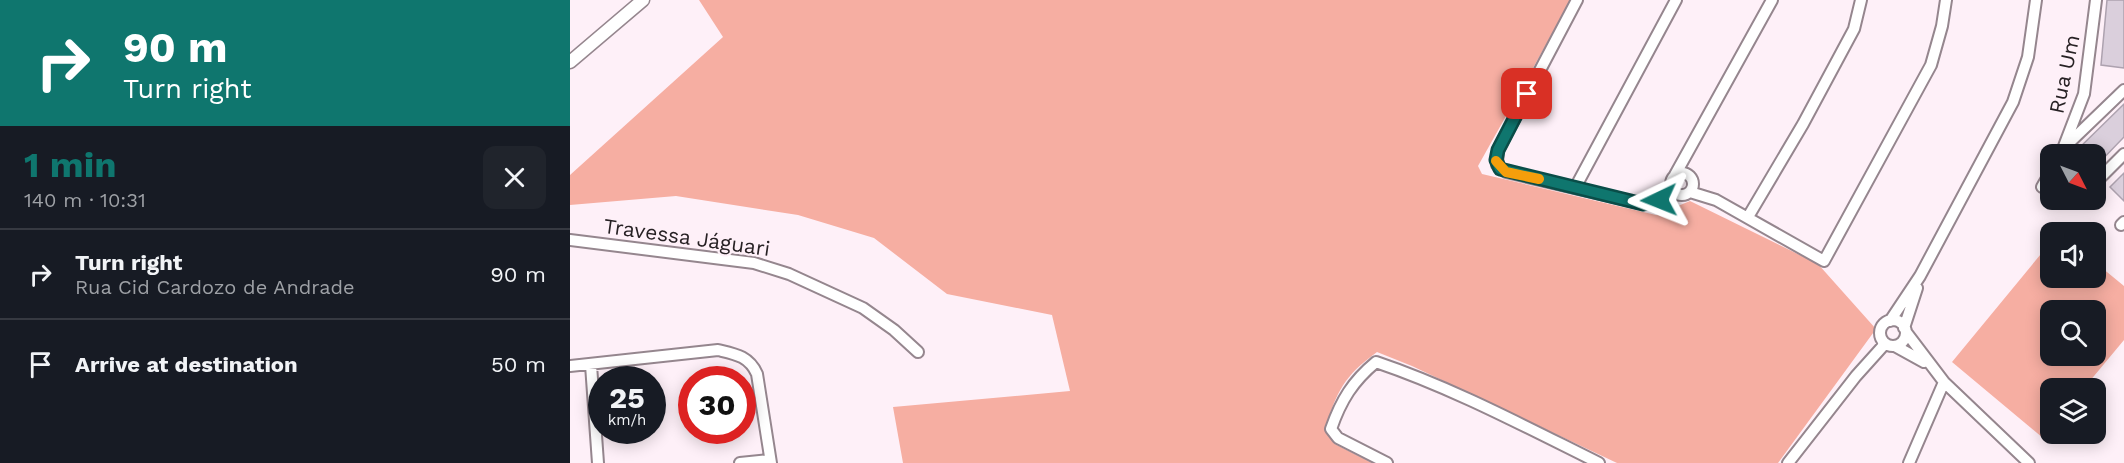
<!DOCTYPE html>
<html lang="en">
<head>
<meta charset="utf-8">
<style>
  :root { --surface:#171b24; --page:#20242c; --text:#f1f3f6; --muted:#9ea1a6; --line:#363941; --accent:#0f766e }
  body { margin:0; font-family:"Work Sans",sans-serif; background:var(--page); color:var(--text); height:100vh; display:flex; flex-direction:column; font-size:22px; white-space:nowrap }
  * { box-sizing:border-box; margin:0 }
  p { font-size:20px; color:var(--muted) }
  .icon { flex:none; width:33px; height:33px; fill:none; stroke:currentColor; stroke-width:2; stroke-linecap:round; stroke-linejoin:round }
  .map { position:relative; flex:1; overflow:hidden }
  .side { display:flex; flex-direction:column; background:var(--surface); width:570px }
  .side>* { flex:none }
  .hud { background:#0f766e; color:#fff; overflow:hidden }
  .needle { width:39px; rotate:132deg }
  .tools { position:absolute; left:1470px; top:144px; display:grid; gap:12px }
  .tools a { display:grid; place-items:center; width:66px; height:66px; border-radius:12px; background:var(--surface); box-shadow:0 3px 15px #0003; font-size:30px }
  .speed { position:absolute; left:18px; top:366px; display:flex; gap:12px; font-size:30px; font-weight:700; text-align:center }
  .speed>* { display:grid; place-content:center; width:78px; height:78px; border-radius:50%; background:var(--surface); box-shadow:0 3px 15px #0003; line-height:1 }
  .speed small { font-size:15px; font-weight:400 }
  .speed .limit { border:9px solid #d22; background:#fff; color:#111 }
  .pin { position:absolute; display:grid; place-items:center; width:51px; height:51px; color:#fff; margin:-26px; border-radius:12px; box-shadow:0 3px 9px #0006 }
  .me { position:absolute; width:66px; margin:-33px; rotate:268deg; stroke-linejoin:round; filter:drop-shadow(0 0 4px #0008) }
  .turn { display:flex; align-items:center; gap:21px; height:126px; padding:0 24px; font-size:27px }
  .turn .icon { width:78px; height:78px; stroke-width:2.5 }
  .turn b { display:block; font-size:42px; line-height:51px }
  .round { display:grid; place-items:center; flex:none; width:63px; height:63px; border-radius:12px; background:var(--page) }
  .summary { display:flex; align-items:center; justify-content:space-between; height:102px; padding:0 24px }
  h1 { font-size:36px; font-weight:700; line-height:45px; color:var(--accent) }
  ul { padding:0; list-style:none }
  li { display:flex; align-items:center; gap:18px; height:90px; padding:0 24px; border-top:2px solid var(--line) }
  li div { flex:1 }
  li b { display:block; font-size:22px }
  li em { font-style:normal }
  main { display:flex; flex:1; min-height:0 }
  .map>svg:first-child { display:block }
</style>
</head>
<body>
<main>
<section class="side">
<div class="hud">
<div class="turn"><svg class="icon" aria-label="right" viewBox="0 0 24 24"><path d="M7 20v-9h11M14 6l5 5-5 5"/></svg><div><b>90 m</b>Turn right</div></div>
</div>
<div class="summary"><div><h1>1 min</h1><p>140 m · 10:31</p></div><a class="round"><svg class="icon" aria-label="close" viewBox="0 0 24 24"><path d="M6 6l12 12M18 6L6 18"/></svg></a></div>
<ul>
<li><svg class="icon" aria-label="right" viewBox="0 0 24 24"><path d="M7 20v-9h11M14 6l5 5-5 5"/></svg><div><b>Turn right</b><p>Rua Cid Cardozo de Andrade</p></div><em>90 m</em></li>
<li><svg class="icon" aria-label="arrive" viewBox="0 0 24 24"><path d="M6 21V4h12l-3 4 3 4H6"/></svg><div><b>Arrive at destination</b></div><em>50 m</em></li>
</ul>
</section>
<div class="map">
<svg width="1554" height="463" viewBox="0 0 1554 463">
  <rect width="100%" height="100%" fill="#fef0f8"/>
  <path fill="#f6aea2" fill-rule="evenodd" d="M129 0H1001L908 166 912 174 1086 215 1120 201 1248 264 1306 329 1208 463H1047L842 366 807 352C774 376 767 391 755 429L765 444 802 463H333L323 407 500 391 482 315 377 294 304 238 228 215 106 196 0 205V175L153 37Z
    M1480 243V278H1526V263L1554 286V340L1514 388H1480V429L1473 438 1382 362ZM1480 310H1526V356H1480Z"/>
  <path fill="#dacfdc" stroke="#ada2af" stroke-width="1.5" d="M1537 0H1554V68L1531 65Z
    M1554 104V137L1526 166V154H1503Z
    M1554 173V201L1540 187Z"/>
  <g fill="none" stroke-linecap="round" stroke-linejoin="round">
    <g stroke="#95868e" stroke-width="14">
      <path id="minor" d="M1007 0 928 150 927 165 936 172 1073 204 1108 194
        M1500 142 1554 90
        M1491 154 1514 94 1526 0
        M1101 184a11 11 0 1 1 22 0a11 11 0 1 1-22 0Z
        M1105 175 1202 0
        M1526 182 1554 154
        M1472 187 1480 173
        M1005 188 1106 0
        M1120 192 1146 200 1254 261 1361 65 1372 26 1376 0
        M1178 217 1233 124 1284 29 1291 0
        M1551 225 1554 222
        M0 240 184 263 219 274 293 308 324 330 348 352
        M1310 333a13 13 0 1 1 26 0a13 13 0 1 1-26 0Z
        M1320 321 1350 276 1443 102 1458 57 1466 0
        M1334 328 1347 288
        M1336 332 1374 382 1459 463
        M1325 346 1354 362
        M21 365 28 463
        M0 366 148 350C165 354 179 356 187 374L201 463
        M170 463 200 460
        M817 463 768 438 761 429C771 400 783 381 806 362 883 388 956 427 1029 463
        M1218 463 1286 376 1313 346V342
        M1339 463 1374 382"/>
    </g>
    <g stroke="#95868e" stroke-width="15">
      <path id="tertiary" d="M0 62 73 0"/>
    </g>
    <use href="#minor" stroke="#fff" stroke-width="10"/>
    <use href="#tertiary" stroke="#fff" stroke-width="12"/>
  </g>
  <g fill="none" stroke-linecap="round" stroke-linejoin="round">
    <g stroke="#0a4d48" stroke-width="15">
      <path id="route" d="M957 94 928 150 926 160 930 169 1073 204 1089 200"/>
    </g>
    <use href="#route" stroke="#0f766e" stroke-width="10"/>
    <path stroke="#f59e0b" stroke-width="10" d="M926 161 936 172 969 179"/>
  </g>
  <g text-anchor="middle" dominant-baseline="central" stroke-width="4.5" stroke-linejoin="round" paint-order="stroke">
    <g font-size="21" fill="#272124" stroke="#fef0f8">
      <text transform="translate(1494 74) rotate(-78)">Rua Um</text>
      <text transform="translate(117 237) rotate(8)">Travessa Jáguari</text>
    </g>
  </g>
</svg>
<div class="tools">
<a><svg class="needle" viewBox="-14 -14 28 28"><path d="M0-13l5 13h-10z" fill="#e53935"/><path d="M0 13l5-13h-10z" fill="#9ea1a6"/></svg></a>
<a><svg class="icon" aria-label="sound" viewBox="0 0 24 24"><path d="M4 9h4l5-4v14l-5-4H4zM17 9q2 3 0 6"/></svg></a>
<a><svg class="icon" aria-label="search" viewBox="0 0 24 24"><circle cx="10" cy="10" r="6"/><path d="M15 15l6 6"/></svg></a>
<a><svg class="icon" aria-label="layers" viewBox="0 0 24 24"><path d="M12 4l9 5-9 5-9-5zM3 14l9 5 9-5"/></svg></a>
</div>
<div class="speed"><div>25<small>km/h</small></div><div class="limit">30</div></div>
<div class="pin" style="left:957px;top:94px;background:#d93025"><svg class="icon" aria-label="arrive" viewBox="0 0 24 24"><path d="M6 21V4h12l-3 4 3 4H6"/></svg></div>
<svg class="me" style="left:1089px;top:200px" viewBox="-20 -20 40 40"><path d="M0-17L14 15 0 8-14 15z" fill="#0f766e" stroke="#fff" stroke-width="4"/></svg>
</div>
</main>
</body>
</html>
